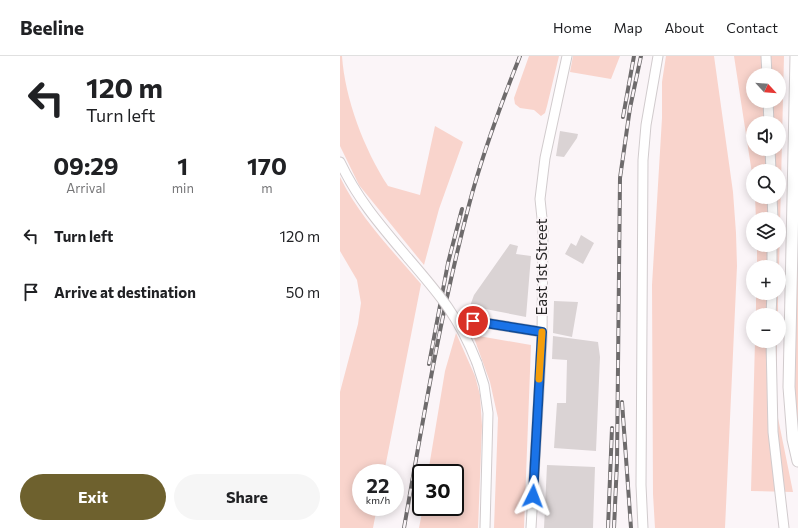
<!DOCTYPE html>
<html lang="en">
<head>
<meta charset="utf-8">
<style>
  :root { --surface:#fff; --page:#f6f6f6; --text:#202124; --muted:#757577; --line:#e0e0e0; --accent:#6e612e }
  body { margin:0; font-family:Commissioner,sans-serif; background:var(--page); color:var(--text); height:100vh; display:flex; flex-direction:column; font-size:15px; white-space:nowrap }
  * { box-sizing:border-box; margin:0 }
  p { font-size:13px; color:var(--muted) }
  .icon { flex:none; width:22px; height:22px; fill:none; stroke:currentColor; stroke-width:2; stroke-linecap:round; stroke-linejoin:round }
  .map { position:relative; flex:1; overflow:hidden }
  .sheet { display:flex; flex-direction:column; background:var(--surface); width:340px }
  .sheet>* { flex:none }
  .hud { background:#fff; color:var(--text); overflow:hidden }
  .needle { width:26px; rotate:116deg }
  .tools { position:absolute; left:406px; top:12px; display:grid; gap:8px }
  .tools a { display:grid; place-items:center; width:40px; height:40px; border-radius:50%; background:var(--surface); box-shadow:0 2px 10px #0003; font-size:20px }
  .speed { position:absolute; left:12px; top:408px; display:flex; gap:8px; font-size:20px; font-weight:700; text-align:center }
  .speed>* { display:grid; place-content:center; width:52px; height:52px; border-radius:50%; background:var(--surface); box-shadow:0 2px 10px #0003; line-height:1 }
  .speed small { font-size:10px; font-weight:400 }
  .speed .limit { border:2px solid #111; border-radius:6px; background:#fff; color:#111 }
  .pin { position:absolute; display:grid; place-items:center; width:34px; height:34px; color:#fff; margin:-17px; border:2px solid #fff; border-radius:50%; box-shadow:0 1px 4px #0007 }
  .me { position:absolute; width:44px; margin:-22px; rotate:3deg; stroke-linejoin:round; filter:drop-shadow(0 0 3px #0008) }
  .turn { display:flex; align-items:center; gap:14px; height:84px; padding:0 20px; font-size:18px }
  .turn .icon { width:52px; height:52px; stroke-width:2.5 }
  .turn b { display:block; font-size:28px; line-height:34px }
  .eta { display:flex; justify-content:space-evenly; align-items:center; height:68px; text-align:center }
  .eta b { font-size:24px; font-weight:700; line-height:28px }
  .primary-button { display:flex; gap:8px; margin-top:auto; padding:8px 20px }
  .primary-button a { flex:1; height:46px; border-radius:24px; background:var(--accent); color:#fff; font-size:16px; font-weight:700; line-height:46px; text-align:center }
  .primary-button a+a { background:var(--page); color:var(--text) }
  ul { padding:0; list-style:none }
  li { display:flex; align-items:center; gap:12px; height:56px; padding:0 20px }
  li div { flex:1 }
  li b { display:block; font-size:15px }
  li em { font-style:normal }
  header { display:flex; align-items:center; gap:24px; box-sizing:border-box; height:56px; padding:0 20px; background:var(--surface); border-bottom:1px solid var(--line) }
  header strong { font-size:19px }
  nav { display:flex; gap:22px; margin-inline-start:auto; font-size:14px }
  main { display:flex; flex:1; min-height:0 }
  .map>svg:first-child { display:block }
</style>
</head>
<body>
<header>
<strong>Beeline</strong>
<nav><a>Home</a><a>Map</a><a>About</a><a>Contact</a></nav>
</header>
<main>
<section class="sheet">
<div class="hud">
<div class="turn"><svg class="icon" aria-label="left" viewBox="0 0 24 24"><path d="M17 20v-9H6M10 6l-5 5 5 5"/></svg><div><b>120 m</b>Turn left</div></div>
</div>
<div class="eta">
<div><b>09:29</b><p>Arrival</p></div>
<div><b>1</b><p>min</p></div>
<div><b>170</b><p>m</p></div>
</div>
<ul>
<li><svg class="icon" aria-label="left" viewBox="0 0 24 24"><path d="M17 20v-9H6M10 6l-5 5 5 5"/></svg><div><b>Turn left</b></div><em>120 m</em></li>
<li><svg class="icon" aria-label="arrive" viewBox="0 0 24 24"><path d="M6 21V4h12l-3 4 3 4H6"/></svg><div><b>Arrive at destination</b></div><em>50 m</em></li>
</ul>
<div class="primary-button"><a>Exit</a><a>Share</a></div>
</section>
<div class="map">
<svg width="458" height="472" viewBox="0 0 458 472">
  <rect width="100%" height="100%" fill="#fbf5f8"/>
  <path fill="#f9d4cc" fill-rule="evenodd" d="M0 0H2C5 43 24 93 48 130L80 139 95 70 123 86 99 153 84 209 19 129 0 90Z
    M189 0H219L207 50 205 57 201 60 194 54 180 52 175 48 174 42Z
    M233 0H280L271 23 230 16Z
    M326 0H374L393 136 396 177 397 210 385 472H315L313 438 312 229 322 62V26Z
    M394 0H444L439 212 417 211V189H439V163H416L415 141H439V115H413V124ZM413 19H439V45H413ZM413 67H439V93H413Z
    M0 121C20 162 52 194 81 228L44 417H21V451H37L33 472H0V336L18 268 21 247 17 224 0 195Z
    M458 161V376L455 334Z
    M416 237H438V259H416Z
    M116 277 135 320 140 339 142 370 138 472H79L83 451H115V417H88L105 315Z
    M133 279 191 289 184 472H154L158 362 150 326Z
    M415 285H437V343L438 362 453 436 411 435Z"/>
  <path fill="#dad3d4" d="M220 75 238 78 237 82 224 101 216 100Z
    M241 179 254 187 243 208 225 198 231 187 236 190Z
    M170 188 178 190 176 198 191 200 186 261 130 250 134 239Z
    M214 245 238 246 232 281 213 277Z
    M213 280 258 286 260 301 256 395 214 392 217 347H226L227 304 212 303Z
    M207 409 255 411 253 472H204Z"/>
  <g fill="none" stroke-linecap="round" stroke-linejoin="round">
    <g stroke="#d1cbcd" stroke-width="11">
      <path id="minor" d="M426 0 427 19
        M428 45 429 67
        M430 93 431 115
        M0 106C18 144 41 170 68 202
        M432 141 433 163
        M432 211V189
        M431 259 432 237
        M133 265 202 276
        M431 285 433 376 444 472
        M137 307 144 329 148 357 145 472
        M191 472 202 283 203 172 200 143 205 102 227 0
        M303 472 301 429 303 104 306 69 318 0"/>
    </g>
    <g stroke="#d1cbcd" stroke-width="13">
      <path id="major" d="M456 0 449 331 453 383 458 405"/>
    </g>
    <use href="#minor" stroke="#fff" stroke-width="9"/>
    <use href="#major" stroke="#fff" stroke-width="11"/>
    <g stroke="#6e6b6c" stroke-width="4">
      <path id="rail" d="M283 61 294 0
        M89 308 108 207 122 153
        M282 346 291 472
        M64 472C83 364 101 255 129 149 142 99 161 48 180 0
        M268 472 272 372
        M274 472 277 406 280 122 290 52 301 0"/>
    </g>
    <use href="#rail" stroke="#fbf5f8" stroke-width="2.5" stroke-dasharray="8" stroke-linecap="butt"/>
    <g stroke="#d1cbcd" stroke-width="11" stroke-linecap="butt">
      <path id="minor-bridge" d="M68 202C99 238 119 261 137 307"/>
    </g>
    <use href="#minor-bridge" stroke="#fff" stroke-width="9"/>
  </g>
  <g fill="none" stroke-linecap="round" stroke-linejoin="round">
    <g stroke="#114b97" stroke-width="10">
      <path id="route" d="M133 265 202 276 193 440"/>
    </g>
    <use href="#route" stroke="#1a73e8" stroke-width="7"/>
    <path stroke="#f59e0b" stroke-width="7" d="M199 323 202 276"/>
  </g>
  <g text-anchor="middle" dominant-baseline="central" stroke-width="4" stroke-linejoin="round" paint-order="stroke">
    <g font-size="15" fill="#272525" stroke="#fbf5f8">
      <text transform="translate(201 211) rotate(-90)">East 1st Street</text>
    </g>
  </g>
</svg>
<div class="tools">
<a><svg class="needle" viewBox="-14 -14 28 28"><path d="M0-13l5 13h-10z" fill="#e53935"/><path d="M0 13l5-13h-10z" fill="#757577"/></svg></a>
<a><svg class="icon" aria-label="sound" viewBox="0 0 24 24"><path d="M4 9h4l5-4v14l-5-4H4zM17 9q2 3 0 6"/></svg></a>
<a><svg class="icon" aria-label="search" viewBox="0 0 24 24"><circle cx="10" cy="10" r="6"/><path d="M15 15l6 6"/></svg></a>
<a><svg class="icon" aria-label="layers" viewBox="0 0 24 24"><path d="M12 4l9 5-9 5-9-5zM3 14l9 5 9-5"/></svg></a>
<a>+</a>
<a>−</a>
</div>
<div class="speed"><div>22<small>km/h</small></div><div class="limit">30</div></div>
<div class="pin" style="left:133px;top:265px;background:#d93025"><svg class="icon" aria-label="arrive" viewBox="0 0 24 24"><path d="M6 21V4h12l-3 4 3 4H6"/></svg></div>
<svg class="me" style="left:193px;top:440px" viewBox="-20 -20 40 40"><path d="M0-17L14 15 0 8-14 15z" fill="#1a73e8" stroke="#fff" stroke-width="4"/></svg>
</div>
</main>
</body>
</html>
